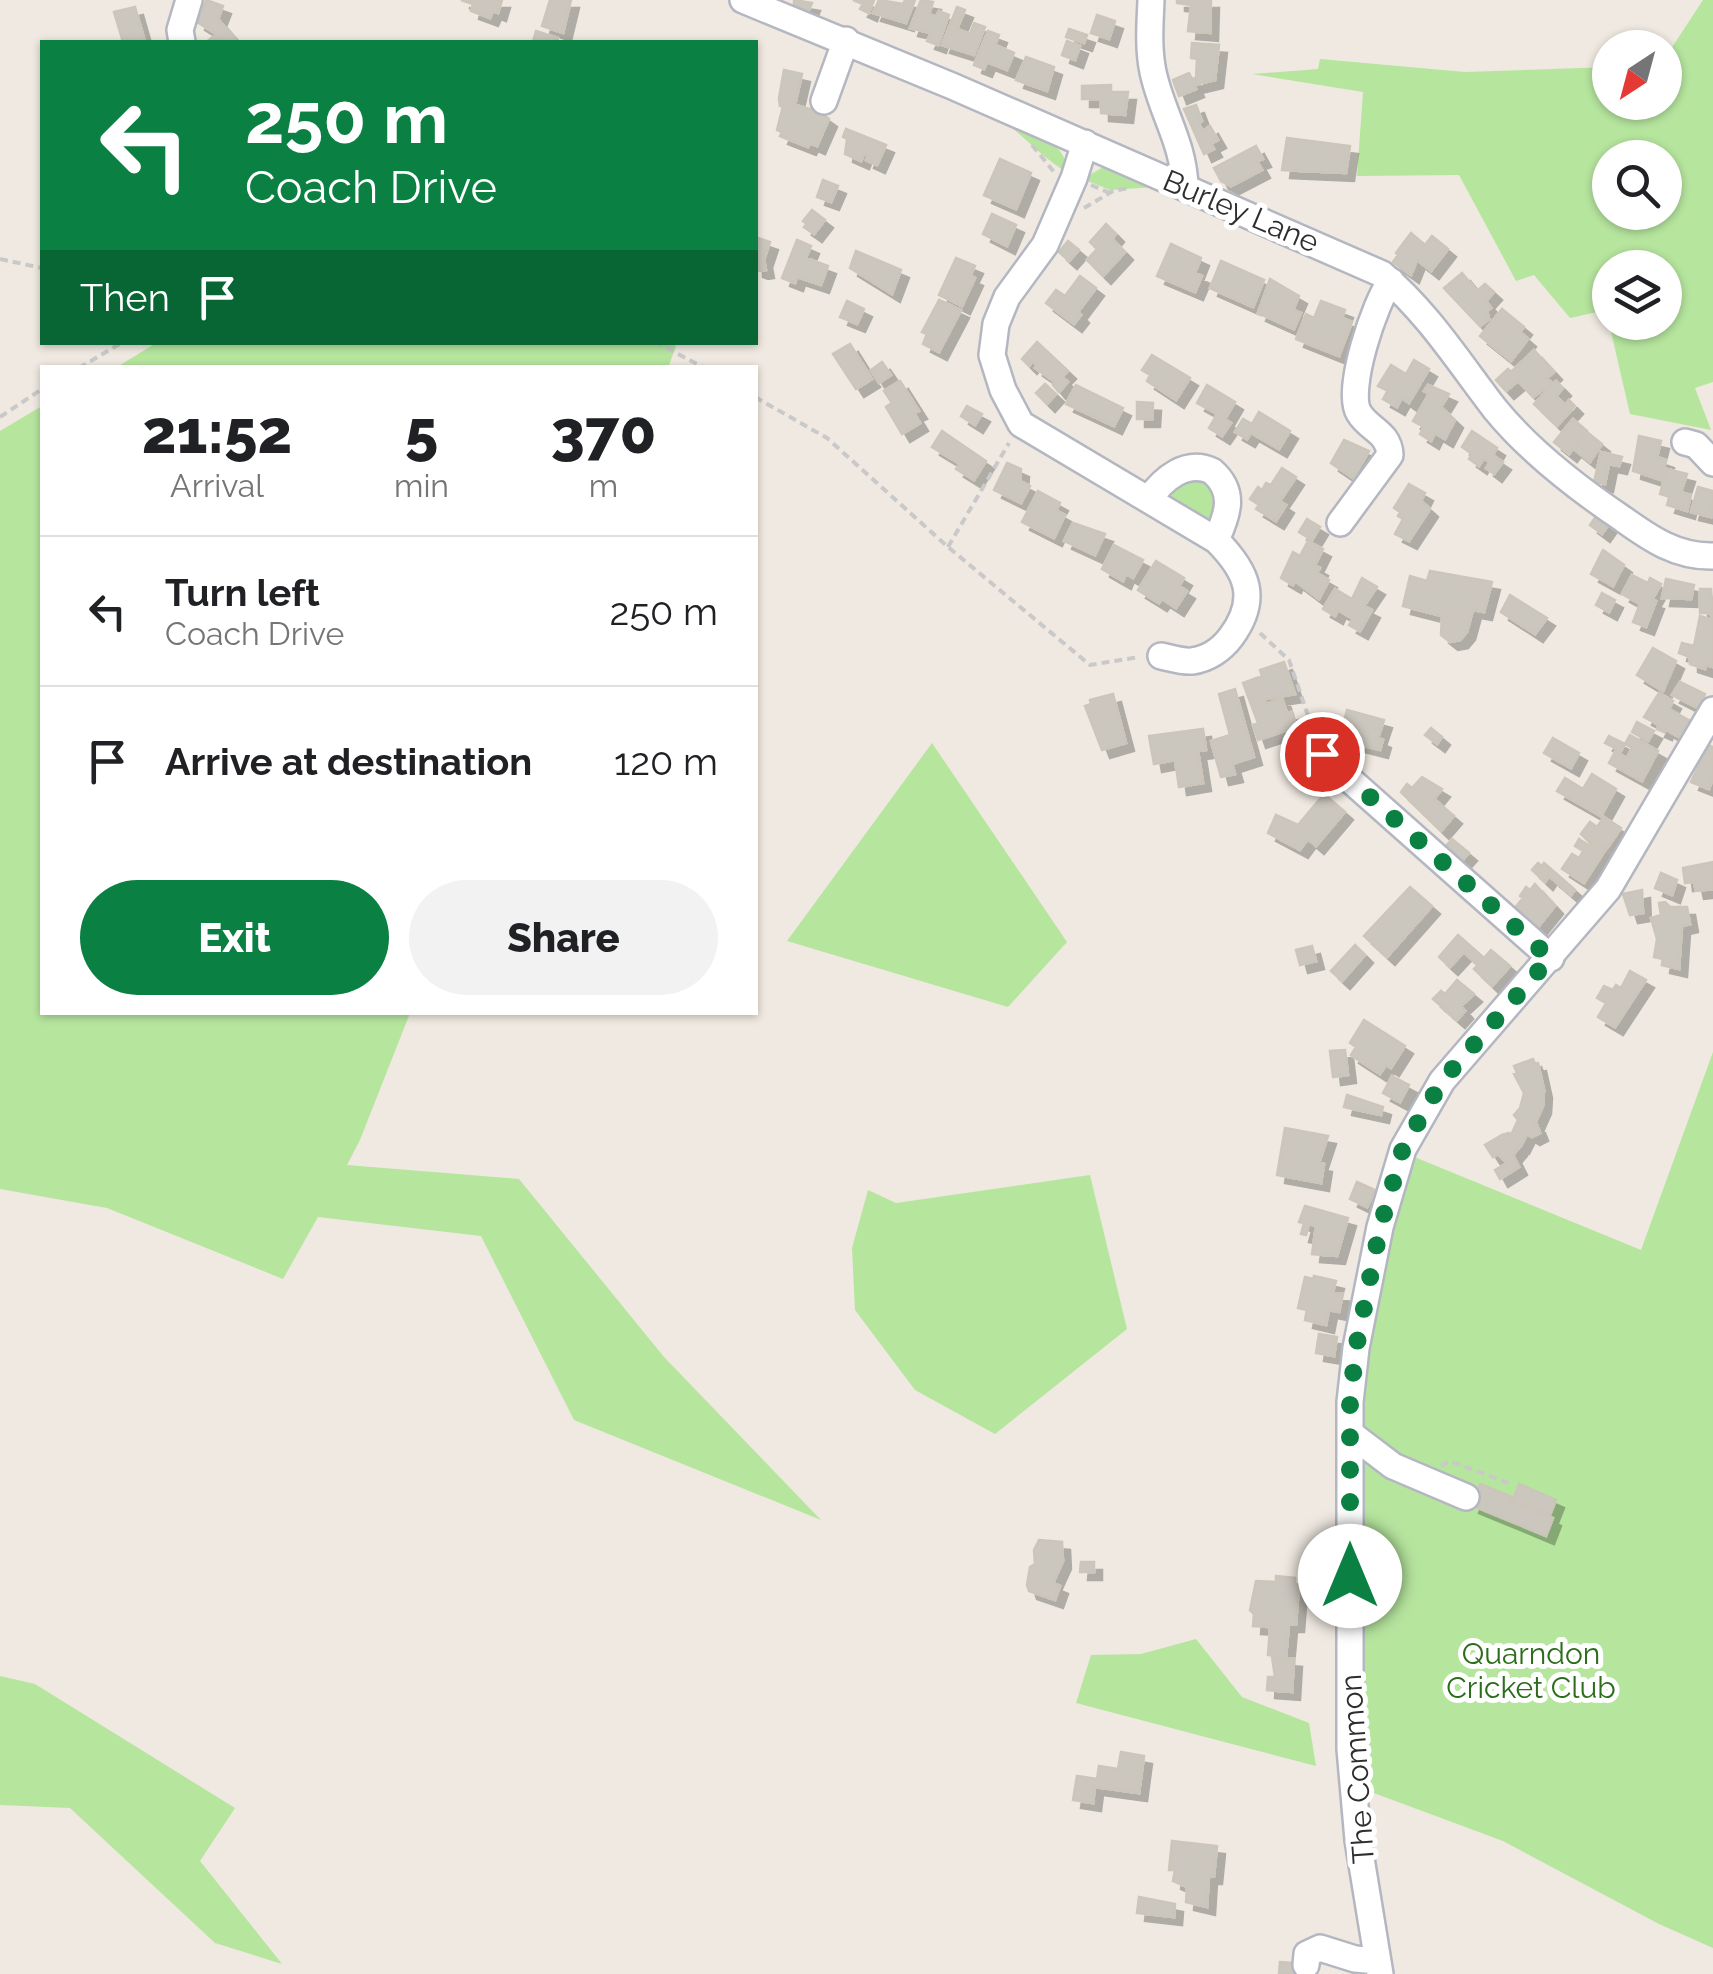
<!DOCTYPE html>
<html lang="en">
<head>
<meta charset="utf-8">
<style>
  :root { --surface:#fff; --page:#f2f2f2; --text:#202124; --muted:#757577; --line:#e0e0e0; --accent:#0b8043 }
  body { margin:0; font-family:Raleway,sans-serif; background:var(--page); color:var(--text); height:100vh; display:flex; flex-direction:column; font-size:38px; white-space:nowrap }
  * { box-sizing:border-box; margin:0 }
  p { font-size:32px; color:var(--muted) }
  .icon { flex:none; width:55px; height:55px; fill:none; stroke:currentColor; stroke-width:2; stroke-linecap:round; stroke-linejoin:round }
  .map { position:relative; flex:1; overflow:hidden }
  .drawer { position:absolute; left:40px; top:365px; width:718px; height:650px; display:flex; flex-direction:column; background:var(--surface); border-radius:0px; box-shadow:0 2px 8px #0004 }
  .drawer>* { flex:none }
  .hud { position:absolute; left:40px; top:40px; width:718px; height:305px; border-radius:0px; box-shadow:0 2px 8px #0004; background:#0b8043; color:#fff; overflow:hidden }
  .needle { width:65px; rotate:216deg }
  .tools { position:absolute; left:1592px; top:30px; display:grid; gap:20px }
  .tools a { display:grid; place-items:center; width:90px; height:90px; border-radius:50%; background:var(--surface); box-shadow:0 2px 8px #0004; font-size:50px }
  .pin { position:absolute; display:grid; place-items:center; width:85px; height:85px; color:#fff; margin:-42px; border:5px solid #fff; border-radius:50%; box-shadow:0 2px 10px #0007 }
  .me { position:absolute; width:110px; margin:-55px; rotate:0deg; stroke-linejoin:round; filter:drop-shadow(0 0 8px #0008) }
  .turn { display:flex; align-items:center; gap:35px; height:210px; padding:0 40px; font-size:45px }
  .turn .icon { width:130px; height:130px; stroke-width:2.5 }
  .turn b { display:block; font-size:70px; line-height:85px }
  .then { display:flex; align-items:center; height:95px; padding:0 40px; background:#0003; gap:20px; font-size:38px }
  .eta { display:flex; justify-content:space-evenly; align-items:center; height:170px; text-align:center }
  .eta b { font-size:60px; font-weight:800; line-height:70px }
  .primary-button { display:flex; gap:20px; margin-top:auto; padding:20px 40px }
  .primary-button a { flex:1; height:115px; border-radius:60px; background:var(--accent); color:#fff; font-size:40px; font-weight:800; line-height:115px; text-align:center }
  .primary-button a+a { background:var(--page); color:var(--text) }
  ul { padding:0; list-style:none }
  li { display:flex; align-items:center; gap:30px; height:150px; padding:0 40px; border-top:2px solid var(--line) }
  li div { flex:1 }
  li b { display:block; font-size:38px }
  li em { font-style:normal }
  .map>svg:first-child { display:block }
</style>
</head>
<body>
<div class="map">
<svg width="1713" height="1974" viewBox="0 0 1713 1974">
  <defs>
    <filter id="shadow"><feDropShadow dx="8" dy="8" stdDeviation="0" flood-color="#0004"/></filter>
  </defs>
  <rect width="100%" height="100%" fill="#efe9e1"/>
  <path fill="#b6e59e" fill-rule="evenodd" d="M1703 0H1713V382L1695 388 1711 430 1630 414 1606 310 1570 318 1534 275 1516 281 1459 175 1357 176 1363 92 1252 74 1318 69 1320 59 1465 72 1610 67V102H1665V58ZM1610 158H1665V212H1610ZM1610 268H1665V322H1610Z
    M998 117C1025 129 1066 138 1068 173 1043 159 1022 134 998 117Z
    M1103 167 1112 168 1156 187 1110 190 1083 179Z
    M156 343 669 342 676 346 668 368 117 367Z
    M42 406V1012L410 1013 360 1140 347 1165 519 1179 664 1357 821 1520 574 1420 481 1236 318 1217 283 1279 107 1208 0 1189V431Z
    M1205 478 1218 489 1213 518 1206 520 1171 501C1170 482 1190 479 1205 478Z
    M932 743 1067 942 1008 1007 787 941Z
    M1713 1052V1948L1659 1924 1503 1841 1363 1789C1361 1644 1349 1493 1370 1349 1380 1284 1397 1220 1412 1156L1641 1250Z
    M1090 1175 1127 1329 995 1434 915 1390 855 1310 852 1248 868 1190 896 1203Z
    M1196 1639 1242 1697 1309 1723 1316 1766 1076 1703 1091 1655 1141 1654Z
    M0 1676 35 1684 235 1808 200 1861 282 1964 215 1943 70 1808 0 1805Z"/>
  <path fill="#cbc7bf" stroke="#cbc5ba" stroke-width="2.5" filter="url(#shadow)" d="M206 0 223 6 218 19 238 42 209 40 216 34 197 22Z
    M461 0H502L498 13 493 11 490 18 471 11 473 4Z
    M550 0H571L563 33 542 26Z
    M794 0 812 3 809 10 794 5Z
    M853 0H874L869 13 860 9 863 4Z
    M879 0 903 4 905 0H915L906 23 873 13Z
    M921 0 933 2 929 14 936 17 939 11 949 15 938 45 927 41 931 33 910 28Z
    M1177 0H1211L1210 33 1188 31 1191 5 1177 3Z
    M135 7 145 42H123L114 12Z
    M957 7 965 10 957 29 970 34 974 23 985 27 974 55 942 45Z
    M1097 15 1115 21 1109 39 1091 33Z
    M1069 29 1087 35 1084 43 1066 37Z
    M536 31 558 38 557 42H533Z
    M988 31 999 35 995 45 1014 53 1007 70 987 62 984 69 974 65Z
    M1067 41 1080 46 1075 60 1062 55Z
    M1192 43 1219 45 1215 80 1194 85 1196 89 1179 96 1173 80 1189 73 1192 79 1196 78 1197 59 1191 58Z
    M1026 57 1054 67 1047 91 1016 80Z
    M784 70 802 74 795 105 814 110 817 114 818 111 829 119 817 146 810 143 808 147 780 136 782 132 777 130 783 106H780L779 98Z
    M1111 85V92H1128L1125 115 1101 113V99H1082V86Z
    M1196 105 1202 121 1199 123 1201 128 1204 130 1210 126 1218 140 1211 144 1214 149 1204 154 1184 109Z
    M846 129 886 145 877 165 866 160 868 155 864 154 861 161 845 154 847 139 843 137Z
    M1287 138 1350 146 1346 173 1282 170Z
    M1256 146 1263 159 1257 161 1262 170 1231 186 1221 181 1214 168Z
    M1000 159 1031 173 1016 209 984 195Z
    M823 180 838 186 831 202 817 197Z
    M812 210 825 220 814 234 804 227 807 224 803 221Z
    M992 214 1016 225 1007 246 983 234Z
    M1106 224 1116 234 1112 239 1125 252 1103 276 1087 260 1097 249 1090 242Z
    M1411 233 1425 245 1432 236 1448 249 1431 271 1417 260 1411 275 1393 262 1398 255 1396 253Z
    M755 237 770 242 764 260 766 270 760 271 755 269Z
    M797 240 811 246 806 258 828 266 821 285 797 277 795 283 782 278Z
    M1068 241 1079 250 1069 261 1059 252Z
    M1171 244 1201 258 1195 273 1202 276 1195 292 1157 276Z
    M856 251 901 270 892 294 850 268Z
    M956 258 975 266 970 276 975 278 962 306 939 295Z
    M1221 261 1264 280 1253 307 1210 288Z
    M1462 273 1477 291 1485 284 1494 292 1486 301 1491 308 1487 311 1489 319 1480 326 1444 288Z
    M1080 276 1096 288 1078 312 1081 315 1074 324 1046 303 1056 290 1065 296Z
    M1270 279 1299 296 1293 310 1301 313 1294 329 1258 313Z
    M939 300 961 310 939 352 923 344 927 334 922 332Z
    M847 301 864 309 857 324 840 317Z
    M1321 301 1345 310 1342 318 1352 322 1339 356 1296 339 1306 314 1314 318Z
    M1502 309 1524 327 1520 332 1528 339 1511 361 1480 336Z
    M1037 342 1068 371 1062 377 1068 382 1059 392 1053 385 1055 382 1035 368 1037 365 1033 361 1029 366 1022 359Z
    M850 344 872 379 856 389 833 354Z
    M1534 350 1554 372 1547 378 1552 383 1533 397 1518 381 1506 391 1496 380 1508 369 1511 372Z
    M1152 355 1190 378 1176 400 1147 381 1150 375 1142 370Z
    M1414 360 1429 369 1409 403 1402 398 1397 407 1383 399 1388 391 1378 386 1391 365 1406 374Z
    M882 362 891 375 879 383 871 370Z
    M900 381 919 411 914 413 920 423 902 434 886 407 892 403 884 391Z
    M1556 381 1563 388 1556 396 1565 405 1569 400 1575 406 1557 426 1534 404Z
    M1045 384 1056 394 1047 404 1036 393Z
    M1076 385 1123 408 1114 426 1066 404Z
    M1207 385 1235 402 1225 419 1231 423 1222 436 1209 428 1217 414 1197 403Z
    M1428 385 1449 394 1441 407 1455 420 1445 439 1435 433 1431 441 1420 434 1424 427 1413 421 1429 394 1424 391Z
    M1137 402 1153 403 1152 419H1137Z
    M967 406 982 414 975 425 961 416Z
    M1259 412 1290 431 1279 449 1251 433 1247 439 1235 432 1243 419 1252 424Z
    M1573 419 1587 431 1569 454 1554 442Z
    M942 431 986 461 974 480 956 469 960 464 932 447Z
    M1472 431 1497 448 1489 462 1484 458 1479 466 1469 459 1472 454 1462 447Z
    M1588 433 1602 444 1590 462 1574 449Z
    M1639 436 1661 441 1657 457 1666 460 1661 480 1633 471Z
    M1344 440 1369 451 1353 478 1331 463Z
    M1601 452 1622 457 1619 466 1609 464 1605 484 1594 482Z
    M1494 456 1503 462 1494 474 1486 468Z
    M1007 463 1021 469 1020 481 1030 486 1021 503 994 490Z
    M1282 468 1296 477 1280 501 1286 505 1276 521 1256 509 1259 505 1250 499 1258 487 1262 490 1266 483 1271 485Z
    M1667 469 1687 474 1681 492 1691 495 1687 511 1667 505 1670 497 1660 494Z
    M1409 484 1425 493 1421 501 1430 509 1409 541 1395 534 1403 519 1398 516 1400 512 1394 508Z
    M1698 487 1713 491 1711 517 1691 512Z
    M1038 491 1060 503 1056 510 1065 515 1054 538 1022 522Z
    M1597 515 1609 524 1602 534 1590 525Z
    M1307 519 1320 527 1312 540 1299 532Z
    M1073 523 1105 534 1095 555 1064 541Z
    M1308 541 1323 549 1315 565 1320 568 1317 573 1329 580 1319 599 1295 581 1293 585 1281 578 1293 552 1300 556Z
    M1114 545 1143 560 1133 578 1126 574 1123 581 1102 569Z
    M1603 550 1624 565 1613 586 1591 574Z
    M1156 561 1184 578 1179 586 1187 591 1176 608 1162 599 1159 603 1138 590Z
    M1430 571 1492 582 1484 612 1473 610 1467 632 1460 640 1450 642 1441 635 1442 616 1403 606 1410 576 1427 581Z
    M1632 575 1648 583 1650 578 1661 584 1652 600 1656 601 1646 627 1633 622 1640 604 1622 594Z
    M1362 578 1377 587 1364 606 1372 610 1360 631 1349 625 1353 619 1338 610 1335 616 1323 609 1335 589 1352 599Z
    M1666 579 1694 585 1691 599 1662 598Z
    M1700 589H1711L1713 618 1710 613H1700Z
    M1602 593 1615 600 1609 612 1596 605Z
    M1510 595 1547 618 1535 634 1501 612Z
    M1700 616 1713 620V667L1706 665 1705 669 1690 664V657L1679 653 1682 643 1694 646Z
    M1653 648 1676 661 1663 691 1637 675Z
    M1284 662 1295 694 1265 699 1266 704 1282 698 1287 713 1291 712 1297 727 1258 740 1253 725 1258 723 1243 683 1262 676 1260 670Z
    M1680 682 1705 694 1698 708 1672 695Z
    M1235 689 1254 757 1232 764 1235 774 1221 777 1211 741 1230 735 1219 694Z
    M1659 693 1673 701 1669 709 1692 722 1682 739 1665 729 1664 732 1657 729 1659 725 1644 717Z
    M1113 694 1126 743 1102 750 1085 706 1091 704 1090 700Z
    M1347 710 1384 720 1378 738 1383 740 1380 750 1357 744 1359 737 1341 732Z
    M1637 722 1654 731 1648 741 1632 732Z
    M1431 728 1442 737 1437 744 1425 735Z
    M1203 729 1206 750 1198 751 1203 783 1179 787 1175 760 1154 764 1149 736Z
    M1630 735 1658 751 1642 781 1609 763 1615 752 1627 758 1632 748 1625 744Z
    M1609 736 1625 744 1621 751 1605 743Z
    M1553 738 1579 753 1571 768 1544 753Z
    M1708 745 1713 747V778L1709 789 1691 782Z
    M1592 774 1616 789 1601 816 1557 791 1565 778 1583 789Z
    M1422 777 1442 789 1434 799 1454 816 1441 831 1401 792 1407 784 1412 788Z
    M1324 794 1345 812 1316 846 1308 839 1300 850 1268 833 1276 815 1298 825Z
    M1604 817 1621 828 1608 847 1596 840 1593 846 1581 834 1590 822 1597 827Z
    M1452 839 1469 853 1458 865 1441 852Z
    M1579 839 1593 848 1596 843 1606 849 1584 883 1562 869 1572 854 1579 858 1583 851 1575 846Z
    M1713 862V889L1696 891 1694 882 1685 883 1683 868Z
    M1538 863 1542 866 1544 863 1575 890 1571 895 1549 876 1545 882 1532 870Z
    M1661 873 1677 880 1672 895 1655 888Z
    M1535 884 1555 906 1534 932 1524 924 1527 920 1514 909 1523 898 1520 896 1526 887 1530 890Z
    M1410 887 1432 906 1387 957 1364 936Z
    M1642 890 1643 913 1630 915 1623 894Z
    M1665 902 1670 907H1687L1690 924 1682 926 1679 969 1662 965 1663 959 1654 957 1657 939 1651 918 1661 915 1659 903Z
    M1458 935 1484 958 1491 950 1510 966 1492 986 1474 969 1478 965 1464 952 1450 967 1439 957Z
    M1355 945 1365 955 1342 981 1331 971Z
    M1312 946 1316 961 1300 965 1296 950Z
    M1630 971 1646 980 1615 1027 1598 1017 1606 1003 1597 998 1604 986 1613 990 1616 985 1621 988Z
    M1457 980 1474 994 1461 1006 1465 1011 1457 1020 1433 999 1441 991 1445 994Z
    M1364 1020 1405 1046 1391 1068 1386 1065 1380 1074 1351 1055 1356 1047 1350 1043Z
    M1345 1050 1348 1075 1333 1077 1330 1051Z
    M1533 1059 1535 1064 1538 1063 1544 1090 1543 1106 1534 1126 1537 1125 1540 1133 1532 1137 1527 1134 1521 1146 1516 1144 1519 1148 1513 1155 1519 1167 1500 1179 1495 1170 1507 1163 1498 1154 1493 1157 1485 1145 1502 1135 1509 1133 1511 1135 1518 1120 1514 1115 1520 1108 1524 1093 1514 1074 1517 1073 1514 1066Z
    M1392 1076 1409 1085 1400 1102 1383 1093Z
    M1347 1095 1383 1107 1381 1115 1344 1107Z
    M1285 1128 1328 1136 1319 1163 1324 1164 1321 1183 1277 1175Z
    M1357 1182 1375 1190 1367 1207 1350 1199Z
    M1305 1206 1348 1218 1337 1256 1312 1254 1316 1226 1309 1224 1306 1235 1301 1234 1304 1223 1299 1222Z
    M1314 1276 1336 1281 1333 1292 1343 1294 1339 1312 1329 1310 1326 1325 1305 1320 1307 1310 1298 1308 1305 1277 1313 1279Z
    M1319 1334 1337 1337 1334 1356 1316 1353Z
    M1480 1484 1512 1497 1510 1501 1553 1518 1546 1536 1471 1505Z
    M1519 1484 1556 1500 1550 1515 1513 1500Z
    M1039 1540 1062 1542 1063 1561 1053 1583 1060 1586 1055 1600 1029 1591 1027 1585 1030 1567 1035 1564 1034 1550Z
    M1081 1562H1094V1572H1080Z
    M1276 1576 1295 1578V1584L1299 1585 1296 1624H1289L1286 1657 1268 1655 1270 1627 1253 1626 1254 1614 1250 1610 1256 1581 1276 1582Z
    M1272 1657 1294 1659 1292 1692 1267 1690 1268 1677H1275Z
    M1121 1752 1144 1756 1139 1793 1095 1787 1093 1803 1073 1800 1077 1776 1097 1779 1099 1766 1118 1769Z
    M1172 1841 1217 1846 1214 1876H1209L1207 1907 1186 1902 1187 1887 1173 1881 1175 1870H1169Z
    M1139 1897 1175 1904 1174 1917 1137 1913Z
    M1280 1962 1292 1963V1974L1279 1973Z"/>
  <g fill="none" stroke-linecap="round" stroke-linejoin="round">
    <g stroke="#b4b7c1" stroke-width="30">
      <path id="minor" d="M743 0 952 86 1382 274C1428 313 1458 361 1495 409 1530 452 1577 488 1623 519 1651 539 1677 557 1713 556
        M1151 0C1150 24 1148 48 1153 72 1162 114 1184 143 1185 188
        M182 42 180 30 189 0
        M824 101 846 40
        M1085 143 1074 178 1045 245 1007 297 996 324 992 355 1003 390 1021 424 1216 540C1248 572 1259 599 1231 637 1222 649 1208 659 1192 661 1182 662 1171 658 1161 656
        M1685 442 1696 445 1713 463
        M1149 499C1163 479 1186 459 1212 471 1236 492 1228 514 1216 540
        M1340 523 1390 455C1389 432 1369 430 1359 413 1345 391 1375 301 1391 281
        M1322 755 1551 958
        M1351 1434 1393 1466 1466 1497
        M1306 1965 1307 1954 1320 1948 1355 1959 1377 1961
        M1380 1974 1358 1840 1350 1749V1402L1356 1348 1380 1227 1403 1149 1442 1081 1608 889 1713 710"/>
    </g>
    <path stroke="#c9c9c9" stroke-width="4" stroke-dasharray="8 5" stroke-linecap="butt" d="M1032 145 1054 172
      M1091 185 1110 193
      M1084 208 1113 191 1129 188
      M0 259 42 268
      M655 342 705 368
      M79 368 123 342
      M755 397 827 438 948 547 1090 665 1139 657
      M0 417 42 389
      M948 547 1009 443
      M1260 633 1289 660 1315 736
      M1441 1466 1450 1461 1511 1484"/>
    <use href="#minor" stroke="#fff" stroke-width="25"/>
  </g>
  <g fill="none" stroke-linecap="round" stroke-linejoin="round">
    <path stroke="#0b8043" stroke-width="18" stroke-dasharray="0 32.4" d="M1322 754 1550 958 1442 1081 1403 1148 1380 1228 1356 1348 1350 1402V1576"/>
  </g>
  <g text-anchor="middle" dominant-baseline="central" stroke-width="10" stroke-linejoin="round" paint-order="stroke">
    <g font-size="30" fill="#2e2e2e" stroke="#fff">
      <text transform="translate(1241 211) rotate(23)">Burley Lane</text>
      <text transform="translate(1357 1769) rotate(-94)">The Common</text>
    </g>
    <g font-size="30" fill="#2c6e1b" stroke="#fff">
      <text x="1531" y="1653">Quarndon<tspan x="1531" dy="34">Cricket Club</tspan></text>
    </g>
  </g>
</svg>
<div class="tools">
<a><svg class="needle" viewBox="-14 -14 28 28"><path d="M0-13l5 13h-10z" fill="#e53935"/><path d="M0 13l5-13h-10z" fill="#757577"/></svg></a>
<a><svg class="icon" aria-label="search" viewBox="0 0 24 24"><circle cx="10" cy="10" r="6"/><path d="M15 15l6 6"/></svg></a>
<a><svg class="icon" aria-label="layers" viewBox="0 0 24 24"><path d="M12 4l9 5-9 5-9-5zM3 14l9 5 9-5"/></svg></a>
</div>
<div class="pin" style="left:1322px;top:754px;background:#d93025"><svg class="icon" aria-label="arrive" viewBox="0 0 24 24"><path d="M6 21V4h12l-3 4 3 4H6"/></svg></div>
<svg class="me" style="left:1350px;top:1576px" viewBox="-20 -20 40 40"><circle r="19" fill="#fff"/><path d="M0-13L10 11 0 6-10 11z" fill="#0b8043"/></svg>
<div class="hud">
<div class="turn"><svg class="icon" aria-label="left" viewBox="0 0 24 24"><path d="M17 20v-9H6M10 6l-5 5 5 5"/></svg><div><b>250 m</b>Coach Drive</div></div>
<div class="then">Then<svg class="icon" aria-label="arrive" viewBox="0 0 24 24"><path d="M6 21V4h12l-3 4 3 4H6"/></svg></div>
</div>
<section class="drawer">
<div class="eta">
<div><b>21:52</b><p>Arrival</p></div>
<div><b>5</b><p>min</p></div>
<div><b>370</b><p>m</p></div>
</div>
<ul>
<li><svg class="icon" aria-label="left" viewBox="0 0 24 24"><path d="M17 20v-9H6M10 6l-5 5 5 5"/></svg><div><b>Turn left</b><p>Coach Drive</p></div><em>250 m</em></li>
<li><svg class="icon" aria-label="arrive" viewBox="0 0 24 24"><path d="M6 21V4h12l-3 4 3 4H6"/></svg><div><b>Arrive at destination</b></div><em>120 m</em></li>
</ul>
<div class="primary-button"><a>Exit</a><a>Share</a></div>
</section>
</div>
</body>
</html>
